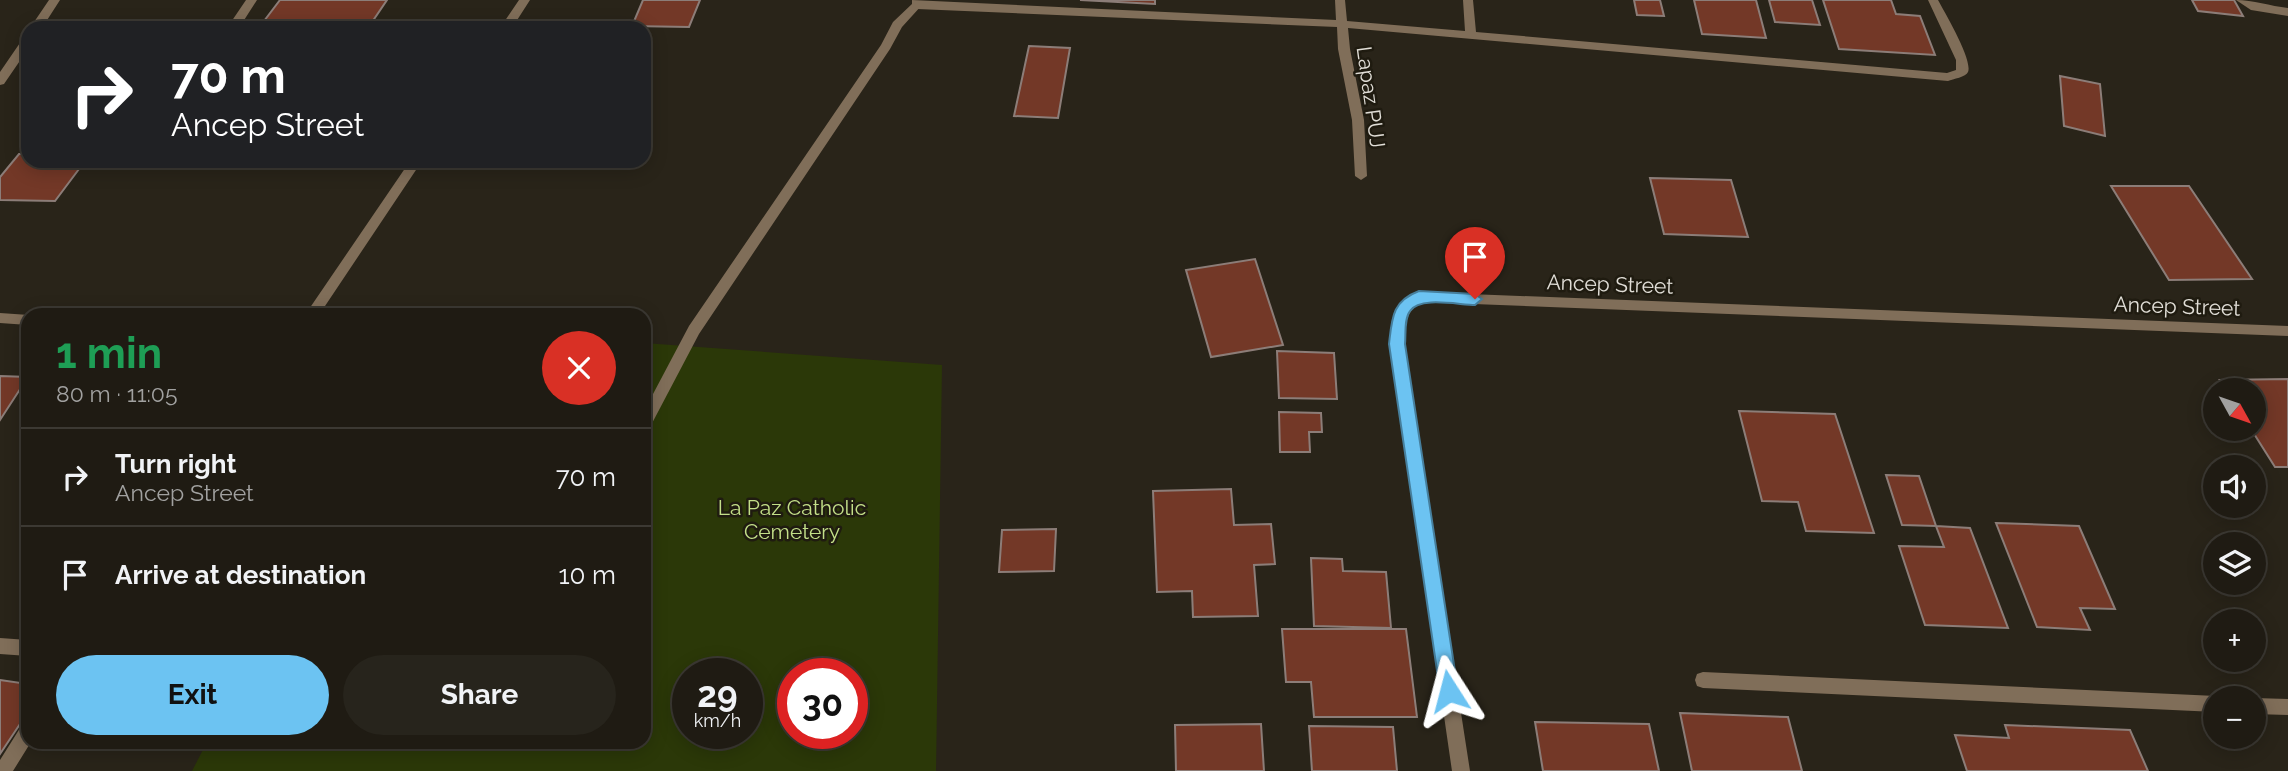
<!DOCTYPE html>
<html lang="en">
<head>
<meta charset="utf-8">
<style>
  :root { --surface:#1f1b13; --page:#27241c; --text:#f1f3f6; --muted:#a1a1a0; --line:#3c3933; --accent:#6cc3f2 }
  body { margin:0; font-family:Raleway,sans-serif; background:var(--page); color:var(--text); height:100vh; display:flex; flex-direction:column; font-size:26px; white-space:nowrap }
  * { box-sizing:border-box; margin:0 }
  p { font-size:23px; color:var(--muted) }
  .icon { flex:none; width:38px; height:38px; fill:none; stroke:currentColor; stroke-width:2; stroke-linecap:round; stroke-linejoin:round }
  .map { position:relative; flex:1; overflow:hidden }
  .side { position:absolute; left:21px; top:308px; width:630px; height:441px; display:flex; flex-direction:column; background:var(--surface); border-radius:21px; box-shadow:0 4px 18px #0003,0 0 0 2px var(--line) }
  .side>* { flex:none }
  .hud { position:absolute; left:21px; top:21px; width:630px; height:147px; border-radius:21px; box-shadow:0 4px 18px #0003,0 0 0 2px var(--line); background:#202124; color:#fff; overflow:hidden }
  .needle { width:46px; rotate:130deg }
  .buttons { position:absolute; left:2203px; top:378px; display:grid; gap:14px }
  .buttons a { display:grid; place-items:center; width:63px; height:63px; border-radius:50%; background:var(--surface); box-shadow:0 4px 18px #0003,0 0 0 2px var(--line); font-size:35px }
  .speed { position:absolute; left:672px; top:658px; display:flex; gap:14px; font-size:35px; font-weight:700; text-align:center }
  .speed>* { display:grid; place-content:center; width:91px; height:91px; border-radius:50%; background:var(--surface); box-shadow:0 4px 18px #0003,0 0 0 2px var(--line); line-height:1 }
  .speed small { font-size:18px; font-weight:400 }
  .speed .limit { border:10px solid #d22; background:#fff; color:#111 }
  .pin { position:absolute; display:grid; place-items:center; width:60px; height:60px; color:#fff; margin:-72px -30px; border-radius:50% 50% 50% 0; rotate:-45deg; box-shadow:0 0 7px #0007 }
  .pin .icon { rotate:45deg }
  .me { position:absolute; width:77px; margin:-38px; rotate:351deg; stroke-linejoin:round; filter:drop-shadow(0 0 5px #0008) }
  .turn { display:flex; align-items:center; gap:24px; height:147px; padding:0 35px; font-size:32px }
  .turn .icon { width:91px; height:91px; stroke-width:2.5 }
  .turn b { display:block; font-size:49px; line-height:60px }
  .round { display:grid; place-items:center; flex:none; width:74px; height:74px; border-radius:37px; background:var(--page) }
  .head { display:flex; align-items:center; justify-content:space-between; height:119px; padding:0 35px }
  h1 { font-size:42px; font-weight:700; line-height:52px; color:#1e9e55 }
  .primary-button { display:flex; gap:14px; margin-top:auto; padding:14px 35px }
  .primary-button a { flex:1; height:80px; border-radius:42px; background:var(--accent); color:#111; font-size:28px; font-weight:700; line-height:80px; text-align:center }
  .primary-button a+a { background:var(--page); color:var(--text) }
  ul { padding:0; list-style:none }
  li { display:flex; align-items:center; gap:21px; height:98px; padding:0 35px; border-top:2px solid var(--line) }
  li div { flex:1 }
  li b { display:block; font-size:26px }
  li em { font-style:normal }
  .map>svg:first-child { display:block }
</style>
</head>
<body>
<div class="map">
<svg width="2288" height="771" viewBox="0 0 2288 771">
  <rect width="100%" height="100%" fill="#292419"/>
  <path fill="#2b3808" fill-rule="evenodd" d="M644 343 942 365 936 771H192L207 742H644ZM688 674H747V733H688ZM793 674H852V733H793Z"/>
  <path fill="#733827" stroke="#8c7d78" stroke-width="2" d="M280 0H387L368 28 261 25Z
    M643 0H700L689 27 632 26Z
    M1080 0H1155V4Z
    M1634 0H1660L1664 16 1637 15Z
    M1694 0H1756L1766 38 1702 34Z
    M1769 0H1812L1820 25 1775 22Z
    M1823 0H1891L1896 14 1920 16 1935 55 1839 49Z
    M2192 0H2234L2243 16 2198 11Z
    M1029 46 1070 48 1058 118 1014 116Z
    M2060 76 2100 84 2105 136 2064 126Z
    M19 154H28V161H85L55 201 0 200V177Z
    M1650 178 1731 180 1748 237 1664 234Z
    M2111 186H2189L2252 279 2169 280Z
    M1255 259 1283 345 1211 357 1186 270Z
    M1277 351 1334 353 1337 399 1279 398Z
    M0 376 28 377 0 420Z
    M2288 379V467H2275L2251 429H2254V390H2227L2220 380Z
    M1739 411 1835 414 1874 533 1806 531 1798 502 1762 501Z
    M1279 412 1321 413 1322 432H1309L1310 452H1280Z
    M1886 475 1919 476 1936 526 1902 525Z
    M1231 489 1234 525 1271 524 1275 564 1254 565 1258 616 1193 617 1192 591 1157 592 1153 491Z
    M1996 523 2079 526 2115 609 2080 608 2090 630 2037 627Z
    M1936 526 1970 528 2008 628 1925 625 1899 546 1944 547Z
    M1056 529 1054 571 999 572 1002 530Z
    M1311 558 1342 559 1343 571 1386 572 1391 628 1314 626Z
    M1282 629H1406L1417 717H1314L1311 682H1286Z
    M0 680 28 684V712L0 754Z
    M1680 713 1788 717 1802 771H1692Z
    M1535 722 1649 724 1659 771H1543Z
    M1261 724 1264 771H1176L1175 725Z
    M2005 725 2130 730 2148 771H1967L1955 735 2009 738Z
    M1309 726 1393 727 1397 771H1312Z"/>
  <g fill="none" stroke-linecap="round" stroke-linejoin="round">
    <path fill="#806e59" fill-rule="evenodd" d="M2236 0C2253 0 2270 6 2288 8V16L2251 10Z
      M917 1 922 5 902 27 890 49 699 334 649 429 644 431V411L689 326 881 45 893 22 913 3Z"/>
    <path fill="#806e59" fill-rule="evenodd" d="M49 0H60L42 28H30Z
      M246 0H257L239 28H227Z
      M519 0H530L512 28H500Z
      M912 0 1336 20 1335 0H1345L1347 21 1465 31 1463 0H1473L1476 32 1947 73 1956 70V60L1928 0H1938C1945 13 1973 60 1968 72 1966 77 1953 79 1948 81L1348 28 1350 49 1364 120 1367 176 1361 180 1355 176 1352 120 1338 49 1337 27 917 9 912 5Z
      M28 36V49L4 84 0 85V72L24 37Z
      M410 161H422L319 315H305Z
      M1419 292 2288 326V336L1421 302C1405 312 1405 327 1404 344L1470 771H1452L1390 344C1392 321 1395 300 1419 292Z
      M0 313 29 315 28 325 0 323Z
      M0 638 28 640V656L0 654Z
      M1703 672 2216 696 2222 698H2216V712L1703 688 1697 686 1695 680 1697 674Z
      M2253 698H2254L2288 699V715L2254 714Z
      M28 723V742H31L13 771H0V760L22 725Z"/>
  </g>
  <path fill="#6cc3f2" stroke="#467f9d" stroke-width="2" d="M1419 291 1475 294 1482 299 1475 305C1459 305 1420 296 1410 311 1404 319 1406 334 1405 344L1458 691 1456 697 1449 700 1442 697 1440 691 1389 344C1392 318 1392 301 1419 291Z"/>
  <g text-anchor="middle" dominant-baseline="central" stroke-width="5" stroke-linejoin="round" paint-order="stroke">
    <g font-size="21" fill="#e1ded7" stroke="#1f1b10">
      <text transform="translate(1371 97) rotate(82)">Lapaz PUJ</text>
      <text transform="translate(1610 284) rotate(2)">Ancep Street</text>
      <text transform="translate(2177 306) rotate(2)">Ancep Street</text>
    </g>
    <g font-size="21" fill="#c3df88" stroke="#1f1b10">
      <text x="792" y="507">La Paz Catholic<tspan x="792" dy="24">Cemetery</tspan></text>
    </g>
  </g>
</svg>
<div class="buttons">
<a><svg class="needle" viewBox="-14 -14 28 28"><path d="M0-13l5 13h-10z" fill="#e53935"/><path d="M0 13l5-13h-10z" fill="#a1a1a0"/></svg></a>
<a><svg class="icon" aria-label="sound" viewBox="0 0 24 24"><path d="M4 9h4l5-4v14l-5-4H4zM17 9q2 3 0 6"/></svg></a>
<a><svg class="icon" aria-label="layers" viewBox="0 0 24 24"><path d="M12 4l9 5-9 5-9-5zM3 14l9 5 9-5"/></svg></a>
<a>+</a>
<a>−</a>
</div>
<div class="speed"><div>29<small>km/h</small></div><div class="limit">30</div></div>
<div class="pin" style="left:1475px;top:299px;background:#d93025"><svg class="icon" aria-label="arrive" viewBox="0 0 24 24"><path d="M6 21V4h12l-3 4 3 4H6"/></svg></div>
<svg class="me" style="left:1449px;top:691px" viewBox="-20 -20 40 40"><path d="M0-17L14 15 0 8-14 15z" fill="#6cc3f2" stroke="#fff" stroke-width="4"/></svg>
<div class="hud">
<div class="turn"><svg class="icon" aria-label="right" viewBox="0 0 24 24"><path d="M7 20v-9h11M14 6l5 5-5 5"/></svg><div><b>70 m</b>Ancep Street</div></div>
</div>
<section class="side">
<div class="head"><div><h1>1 min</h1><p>80 m · 11:05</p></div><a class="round" style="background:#d93025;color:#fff"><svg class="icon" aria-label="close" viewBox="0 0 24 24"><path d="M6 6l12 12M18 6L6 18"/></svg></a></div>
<ul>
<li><svg class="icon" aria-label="right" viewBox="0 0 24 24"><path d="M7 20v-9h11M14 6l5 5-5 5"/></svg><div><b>Turn right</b><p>Ancep Street</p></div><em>70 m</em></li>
<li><svg class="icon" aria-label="arrive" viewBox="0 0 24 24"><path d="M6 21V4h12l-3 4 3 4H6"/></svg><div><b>Arrive at destination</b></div><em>10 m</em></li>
</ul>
<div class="primary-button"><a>Exit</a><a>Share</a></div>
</section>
</div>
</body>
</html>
